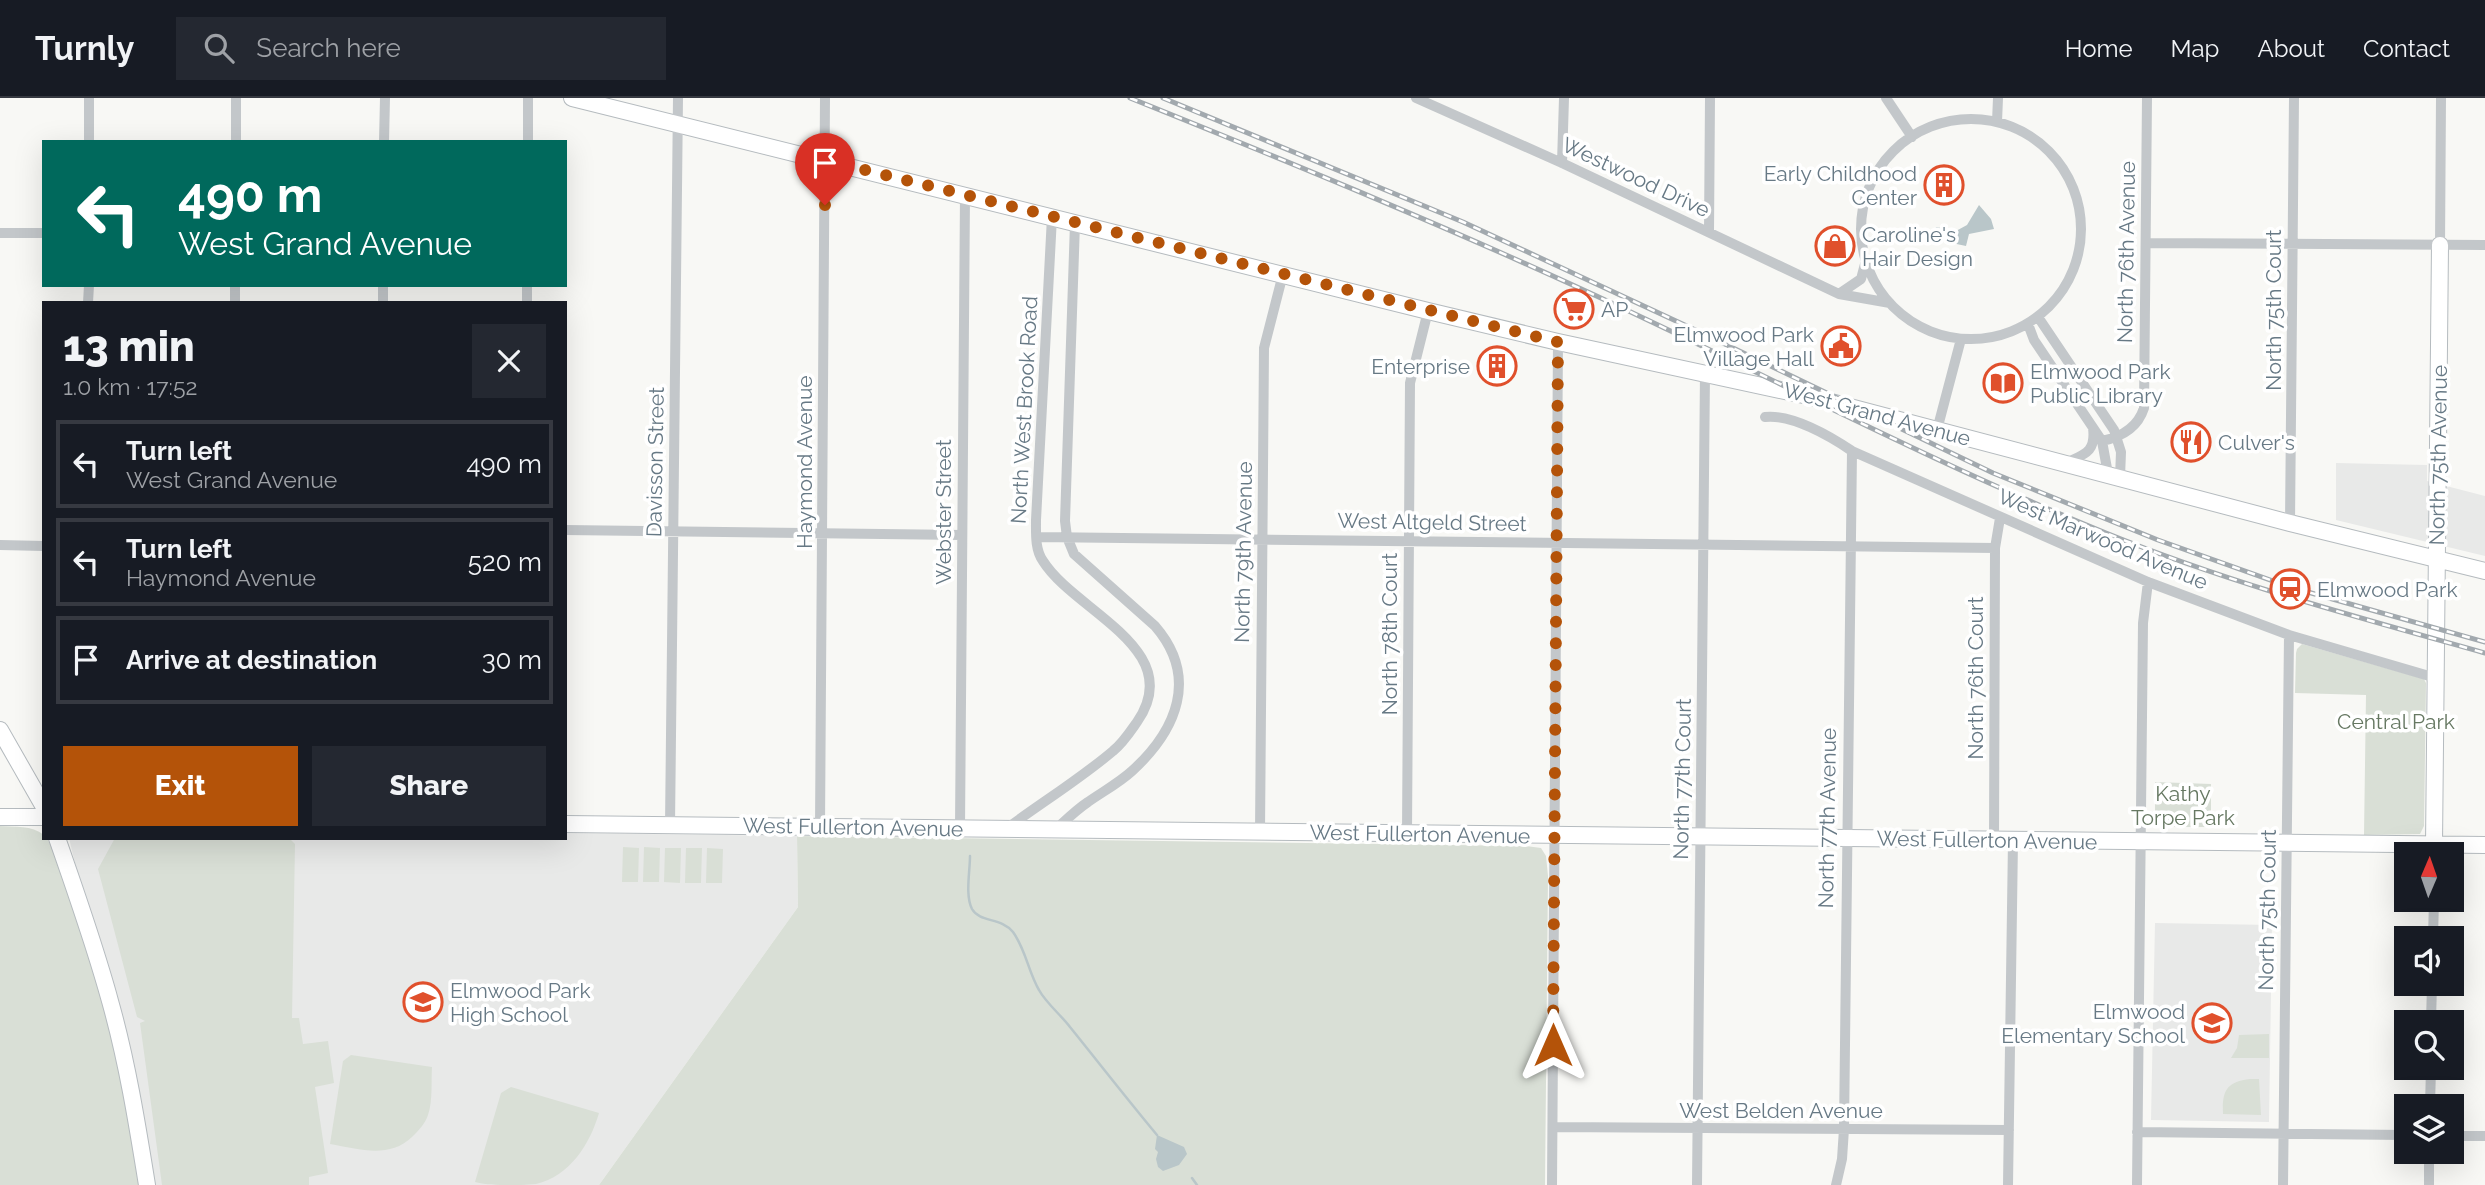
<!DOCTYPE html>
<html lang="en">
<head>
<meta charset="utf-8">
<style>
  :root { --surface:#171b24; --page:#242831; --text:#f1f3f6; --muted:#9ea1a6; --line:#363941; --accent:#b45309 }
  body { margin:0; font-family:Raleway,sans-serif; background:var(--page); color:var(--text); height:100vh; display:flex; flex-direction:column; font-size:26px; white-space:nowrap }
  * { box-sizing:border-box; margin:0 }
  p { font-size:23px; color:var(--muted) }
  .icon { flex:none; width:38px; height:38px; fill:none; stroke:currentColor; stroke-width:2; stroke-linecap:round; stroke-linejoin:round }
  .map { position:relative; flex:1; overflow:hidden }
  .side { position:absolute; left:42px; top:203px; width:525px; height:539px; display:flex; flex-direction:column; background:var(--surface); border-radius:0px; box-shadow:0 7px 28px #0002 }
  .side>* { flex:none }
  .guide { position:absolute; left:42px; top:42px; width:525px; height:147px; border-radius:0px; box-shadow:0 7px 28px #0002; background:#00695c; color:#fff; overflow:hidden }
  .needle { width:46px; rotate:2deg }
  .controls { position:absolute; left:2394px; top:744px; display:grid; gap:14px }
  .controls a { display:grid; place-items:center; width:70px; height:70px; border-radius:0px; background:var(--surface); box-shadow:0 7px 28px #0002; font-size:35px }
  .pin { position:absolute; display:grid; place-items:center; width:60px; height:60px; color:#fff; margin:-72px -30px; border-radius:50% 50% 50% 0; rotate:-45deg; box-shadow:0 0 7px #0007 }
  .pin .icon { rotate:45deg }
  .me { position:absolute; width:77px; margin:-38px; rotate:0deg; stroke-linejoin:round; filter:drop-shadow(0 0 5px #0008) }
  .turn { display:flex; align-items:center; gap:24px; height:147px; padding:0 21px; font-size:32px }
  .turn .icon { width:91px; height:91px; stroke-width:2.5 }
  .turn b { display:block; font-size:49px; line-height:60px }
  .round { display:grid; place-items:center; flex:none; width:74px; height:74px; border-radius:0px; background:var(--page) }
  .overview { display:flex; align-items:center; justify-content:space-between; height:119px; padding:0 21px }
  h1 { font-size:42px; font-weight:800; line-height:52px }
  .primary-button { display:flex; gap:14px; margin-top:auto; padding:14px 21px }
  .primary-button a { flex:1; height:80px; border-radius:0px; background:var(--accent); color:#fff; font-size:28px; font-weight:800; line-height:80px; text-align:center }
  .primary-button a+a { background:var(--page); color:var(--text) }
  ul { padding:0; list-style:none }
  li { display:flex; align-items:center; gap:21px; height:88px; margin:0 14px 10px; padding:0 7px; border:4px solid var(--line); border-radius:0px }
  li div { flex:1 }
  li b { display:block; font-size:26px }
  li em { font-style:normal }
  header { display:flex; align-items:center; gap:42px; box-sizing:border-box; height:98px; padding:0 35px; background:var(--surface); border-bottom:2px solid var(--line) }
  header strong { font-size:33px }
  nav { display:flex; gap:38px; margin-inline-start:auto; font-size:24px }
  .search { width:490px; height:63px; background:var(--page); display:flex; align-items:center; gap:18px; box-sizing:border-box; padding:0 24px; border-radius:0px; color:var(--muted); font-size:26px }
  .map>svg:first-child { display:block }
</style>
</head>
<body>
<header>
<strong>Turnly</strong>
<div class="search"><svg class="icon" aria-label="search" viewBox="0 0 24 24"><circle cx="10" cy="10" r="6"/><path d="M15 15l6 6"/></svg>Search here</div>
<nav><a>Home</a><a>Map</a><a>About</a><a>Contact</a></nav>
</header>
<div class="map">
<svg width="2485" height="1087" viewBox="0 0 2485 1087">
  <rect width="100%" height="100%" fill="#f8f8f5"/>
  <path fill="#e8e9e8" d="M2336 365 2427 367V383L2485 398V458L2336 422Z
    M565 735 797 738 798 809 599 1087H152L69 740H565Z
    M2155 825 2272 827 2269 1024 2151 1022Z"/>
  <path fill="#d9dfd6" d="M2302 546 2424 581 2426 585 2424 728 2420 736 2364 737 2366 597 2295 595 2296 555 2297 551Z
    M2155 684 2211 686V729H2155Z
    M0 728C16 729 31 727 44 737V740H47L57 760 109 920 141 1087H0Z
    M797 738 1526 748 1541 750 1546 758 1548 778 1545 1087H599L798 809Z
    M115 740H289L295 746 292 920H299L303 946 328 943 334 985 315 989 328 1075 309 1079V1087H162L140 925 145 923 137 919 98 771Z
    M623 749 639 750 638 784H622Z
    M644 749 660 750 659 784H643Z
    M665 750H681L680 785 664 784Z
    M686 750H702L701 785H685Z
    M707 750 723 751 722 785H706Z
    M2269 936V960H2231L2237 950 2239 937Z
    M351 957 432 969C431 983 433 1003 428 1017 425 1026 419 1032 412 1039 389 1061 359 1051 330 1046L343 963Z
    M2250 981H2259L2261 1017 2223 1016C2222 993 2226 984 2250 981Z
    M511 989 599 1015C590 1046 570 1078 536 1086 527 1087 517 1087 508 1087 497 1087 487 1087 475 1084L501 995Z"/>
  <path fill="#b9c6c9" d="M1979 107 1991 121 1994 131 1969 136 1966 148 1933 141 1936 129 1956 133 1967 127Z
    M1157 1037 1184 1049 1187 1056 1179 1067 1163 1073 1158 1069 1156 1061 1158 1054 1155 1051Z"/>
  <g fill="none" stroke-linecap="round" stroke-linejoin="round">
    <path stroke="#b9c6c9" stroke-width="2.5" d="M970 758C970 774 965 797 972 811 980 825 1001 819 1013 834 1026 852 1028 873 1039 892 1046 905 1061 917 1070 929 1099 965 1127 1001 1157 1037
      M1192 1080 1197 1087"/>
    <g stroke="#b5bbbf" stroke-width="18">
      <path id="secondary" d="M572 0 1428 213 1558 244 1808 298 2290 425 2485 473
        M0 632 44 709
        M0 719H44
        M565 726 2485 747
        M57 740C76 794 95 848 110 903 127 963 137 1025 147 1087
        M2434 747 2440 147"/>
    </g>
    <path stroke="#c3c7ca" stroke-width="10" d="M1416 0 1562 65 1839 196 1890 205
      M1886 0 1912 39
      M1861 131a110 110 0 1 1 220 0a110 110 0 1 1-220 0Z
      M1997 24 1998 0
      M89 44V0
      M236 44V0
      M384 44 385 0
      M528 44V0
      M1562 65 1564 0
      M1709 134 1710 0
      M0 135H44
      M2146 145 2485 147
      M2440 147 2441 0
      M1839 196 1861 181 1865 166
      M88 205 89 187
      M235 205V187
      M383 205V187
      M527 205V187
      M2038 219 2114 332 2121 354 2120 379
      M2028 226 2034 242 2102 343 2108 376
      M1765 319C1792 316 1830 338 1852 353L2148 484 2289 537 2436 580
      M1937 332 1961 241
      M2102 343C2121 339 2138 329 2144 310L2147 0
      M2066 365C2085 356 2096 354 2093 330
      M2290 425 2294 0
      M565 432 962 437
      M1037 439 1995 450
      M0 447 44 448
      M670 728 678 0
      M820 729 825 0
      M960 730 965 97
      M1006 731C1041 705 1080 681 1113 653 1123 645 1130 634 1137 624 1188 551 1074 513 1043 463 1035 452 1036 436 1036 422L1052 119
      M1055 732C1066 722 1076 712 1088 704 1102 694 1119 685 1132 673 1177 632 1199 579 1155 528L1074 456 1067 439 1065 423 1075 125
      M1260 734 1264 250 1283 176
      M1407 735 1410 285 1428 213
      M1994 742 1995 450 2000 420
      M2433 840 2434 802
      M2431 924 2432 886
      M2430 1008 2431 970
      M1553 1029 2009 1032
      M2137 1034 2406 1037
      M2452 1038H2485
      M1552 1087 1558 244
      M1697 1087 1705 275
      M1836 1087 1842 1061 1844 1031 1852 353
      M2008 1087 2013 742
      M2137 1087 2143 525 2148 484
      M2283 1087 2289 537
      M2429 1087V1054"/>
    <use href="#secondary" stroke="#fff" stroke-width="16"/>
    <g stroke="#a2a9ae" stroke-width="5">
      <path id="rail" d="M1130 0C1294 66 1458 133 1618 208 1780 284 1940 368 2106 435 2229 485 2357 519 2485 555
        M1163 0 1463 124 1704 236 1993 375 2158 442 2290 489 2485 544"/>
    </g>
    <use href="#rail" stroke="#fff" stroke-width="2.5" stroke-dasharray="8" stroke-linecap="butt"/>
  </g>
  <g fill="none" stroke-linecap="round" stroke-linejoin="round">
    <path stroke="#b45309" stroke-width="12" stroke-dasharray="0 21.6" d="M825 107V62L1558 244 1553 947"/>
  </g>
  <defs>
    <g id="building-ring" transform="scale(2.0125)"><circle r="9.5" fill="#fff" stroke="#e0502c" stroke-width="1.5"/><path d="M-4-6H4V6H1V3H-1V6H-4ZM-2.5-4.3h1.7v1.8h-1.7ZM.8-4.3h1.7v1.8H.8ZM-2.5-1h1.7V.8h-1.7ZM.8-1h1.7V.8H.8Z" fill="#e0502c"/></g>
    <g id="shop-ring" transform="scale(2.0125)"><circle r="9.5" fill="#fff" stroke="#e0502c" stroke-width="1.5"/><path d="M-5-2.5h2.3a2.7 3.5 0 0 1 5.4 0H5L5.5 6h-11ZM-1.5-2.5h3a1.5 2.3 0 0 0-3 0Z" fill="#e0502c"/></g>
    <g id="supermarket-ring" transform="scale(2.0125)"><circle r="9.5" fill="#fff" stroke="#e0502c" stroke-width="1.5"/><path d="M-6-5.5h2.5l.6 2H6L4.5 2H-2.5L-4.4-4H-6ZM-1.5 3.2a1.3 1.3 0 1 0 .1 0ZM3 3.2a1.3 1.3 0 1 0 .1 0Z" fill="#e0502c"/></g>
    <g id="civic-ring" transform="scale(2.0125)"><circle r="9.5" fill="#fff" stroke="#e0502c" stroke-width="1.5"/><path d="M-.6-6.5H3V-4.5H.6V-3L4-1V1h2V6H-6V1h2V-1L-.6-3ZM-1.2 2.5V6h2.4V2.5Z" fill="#e0502c"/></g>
    <g id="library-ring" transform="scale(2.0125)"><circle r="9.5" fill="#fff" stroke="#e0502c" stroke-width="1.5"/><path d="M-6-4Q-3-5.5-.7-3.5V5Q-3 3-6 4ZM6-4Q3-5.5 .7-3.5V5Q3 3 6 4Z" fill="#e0502c"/></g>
    <g id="restaurant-ring" transform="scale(2.0125)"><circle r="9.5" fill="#fff" stroke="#e0502c" stroke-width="1.5"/><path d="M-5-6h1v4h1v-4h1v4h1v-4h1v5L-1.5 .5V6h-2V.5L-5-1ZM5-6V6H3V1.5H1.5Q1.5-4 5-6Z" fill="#e0502c"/></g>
    <g id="station-ring" transform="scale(2.0125)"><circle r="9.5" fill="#fff" stroke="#e0502c" stroke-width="1.5"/><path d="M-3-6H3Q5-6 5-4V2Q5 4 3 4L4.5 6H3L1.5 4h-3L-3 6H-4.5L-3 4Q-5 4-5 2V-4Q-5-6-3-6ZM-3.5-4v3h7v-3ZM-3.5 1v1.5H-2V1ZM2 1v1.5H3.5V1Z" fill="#e0502c"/></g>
    <g id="school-ring" transform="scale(2.0125)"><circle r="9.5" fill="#fff" stroke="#e0502c" stroke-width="1.5"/><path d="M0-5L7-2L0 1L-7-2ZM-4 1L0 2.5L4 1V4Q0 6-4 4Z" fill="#e0502c"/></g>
  </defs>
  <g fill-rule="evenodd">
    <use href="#building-ring" x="1944" y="87"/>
    <use href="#shop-ring" x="1835" y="148"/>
    <use href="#supermarket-ring" x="1574" y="211"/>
    <use href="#civic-ring" x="1841" y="248"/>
    <use href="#building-ring" x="1497" y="268"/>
    <use href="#library-ring" x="2003" y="285"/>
    <use href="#restaurant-ring" x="2191" y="344"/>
    <use href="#station-ring" x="2290" y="491"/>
    <use href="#school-ring" x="423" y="904"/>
    <use href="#school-ring" x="2212" y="925"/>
  </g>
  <g text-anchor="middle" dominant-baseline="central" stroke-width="7" stroke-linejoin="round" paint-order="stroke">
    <g font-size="21" fill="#677985" stroke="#fff" text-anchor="start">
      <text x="1917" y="75" text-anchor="end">Early Childhood<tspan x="1917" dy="24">Center</tspan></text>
      <text x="1862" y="136">Caroline's<tspan x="1862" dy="24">Hair Design</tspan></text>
      <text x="1601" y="211">AP</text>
      <text x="1814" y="236" text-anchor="end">Elmwood Park<tspan x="1814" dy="24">Village Hall</tspan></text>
      <text x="1470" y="268" text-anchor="end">Enterprise</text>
      <text x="2030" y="273">Elmwood Park<tspan x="2030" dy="24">Public Library</tspan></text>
      <text x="2218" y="344">Culver's</text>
      <text x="2317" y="491">Elmwood Park</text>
      <text x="450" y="892">Elmwood Park<tspan x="450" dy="24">High School</tspan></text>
      <text x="2185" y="913" text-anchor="end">Elmwood<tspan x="2185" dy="24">Elementary School</tspan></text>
    </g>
    <g font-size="21" fill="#677985" stroke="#fff">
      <text transform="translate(1636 79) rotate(25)">Westwood Drive</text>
      <text transform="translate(2126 154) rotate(-89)">North 76th Avenue</text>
      <text transform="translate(2273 212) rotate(-90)">North 75th Court</text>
      <text transform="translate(1024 312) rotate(-87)">North West Brook Road</text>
      <text transform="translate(1877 316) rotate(15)">West Grand Avenue</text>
      <text transform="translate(2438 357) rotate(-89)">North 75th Avenue</text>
      <text transform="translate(655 364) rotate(-89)">Davisson Street</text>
      <text transform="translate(804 364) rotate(-90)">Haymond Avenue</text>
      <text transform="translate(943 414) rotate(-90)">Webster Street</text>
      <text transform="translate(1432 424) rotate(1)">West Altgeld Street</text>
      <text transform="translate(2103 441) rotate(23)">West Marwood Avenue</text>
      <text transform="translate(1243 454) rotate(-89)">North 79th Avenue</text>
      <text transform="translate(1389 536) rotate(-90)">North 78th Court</text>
      <text transform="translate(1975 580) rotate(-90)">North 76th Court</text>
      <text transform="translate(1682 681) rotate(-89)">North 77th Court</text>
      <text transform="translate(1827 720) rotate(-89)">North 77th Avenue</text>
      <text transform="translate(853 729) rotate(1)">West Fullerton Avenue</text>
      <text transform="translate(1420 736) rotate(1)">West Fullerton Avenue</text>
      <text transform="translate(1987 742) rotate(1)">West Fullerton Avenue</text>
      <text transform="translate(2267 812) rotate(-89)">North 75th Court</text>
      <text x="1781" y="1012">West Belden Avenue</text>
    </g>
    <g font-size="21" fill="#667862" stroke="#fff">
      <text x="2396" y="623">Central Park</text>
      <text x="2183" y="695">Kathy<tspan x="2183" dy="24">Torpe Park</tspan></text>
    </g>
  </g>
</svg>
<div class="controls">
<a><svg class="needle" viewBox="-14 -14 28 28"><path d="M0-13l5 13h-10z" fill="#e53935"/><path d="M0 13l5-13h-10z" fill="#9ea1a6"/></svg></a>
<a><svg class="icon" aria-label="sound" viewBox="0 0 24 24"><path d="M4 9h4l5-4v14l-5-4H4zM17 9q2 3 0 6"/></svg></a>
<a><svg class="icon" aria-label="search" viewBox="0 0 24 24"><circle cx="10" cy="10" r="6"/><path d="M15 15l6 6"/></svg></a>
<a><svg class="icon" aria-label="layers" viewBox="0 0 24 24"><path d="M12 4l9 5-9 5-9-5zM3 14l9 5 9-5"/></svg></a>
</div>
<div class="pin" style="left:825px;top:107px;background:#d93025"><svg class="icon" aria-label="arrive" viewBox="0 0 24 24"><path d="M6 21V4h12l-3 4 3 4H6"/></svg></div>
<svg class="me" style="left:1553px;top:947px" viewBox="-20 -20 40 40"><path d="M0-17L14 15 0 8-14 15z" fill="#b45309" stroke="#fff" stroke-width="4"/></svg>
<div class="guide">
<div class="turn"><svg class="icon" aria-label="left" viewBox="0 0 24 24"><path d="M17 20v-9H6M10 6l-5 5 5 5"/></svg><div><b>490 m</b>West Grand Avenue</div></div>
</div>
<section class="side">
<div class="overview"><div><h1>13 min</h1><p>1.0 km · 17:52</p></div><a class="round"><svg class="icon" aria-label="close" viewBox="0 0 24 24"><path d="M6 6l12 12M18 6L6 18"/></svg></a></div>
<ul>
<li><svg class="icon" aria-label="left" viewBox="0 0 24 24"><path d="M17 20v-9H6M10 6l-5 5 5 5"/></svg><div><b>Turn left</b><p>West Grand Avenue</p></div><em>490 m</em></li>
<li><svg class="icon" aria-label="left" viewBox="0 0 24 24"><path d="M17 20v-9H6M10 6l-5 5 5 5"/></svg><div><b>Turn left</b><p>Haymond Avenue</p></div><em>520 m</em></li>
<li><svg class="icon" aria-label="arrive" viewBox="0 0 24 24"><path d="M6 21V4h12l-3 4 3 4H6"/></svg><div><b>Arrive at destination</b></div><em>30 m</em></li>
</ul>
<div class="primary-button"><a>Exit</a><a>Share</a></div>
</section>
</div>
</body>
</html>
